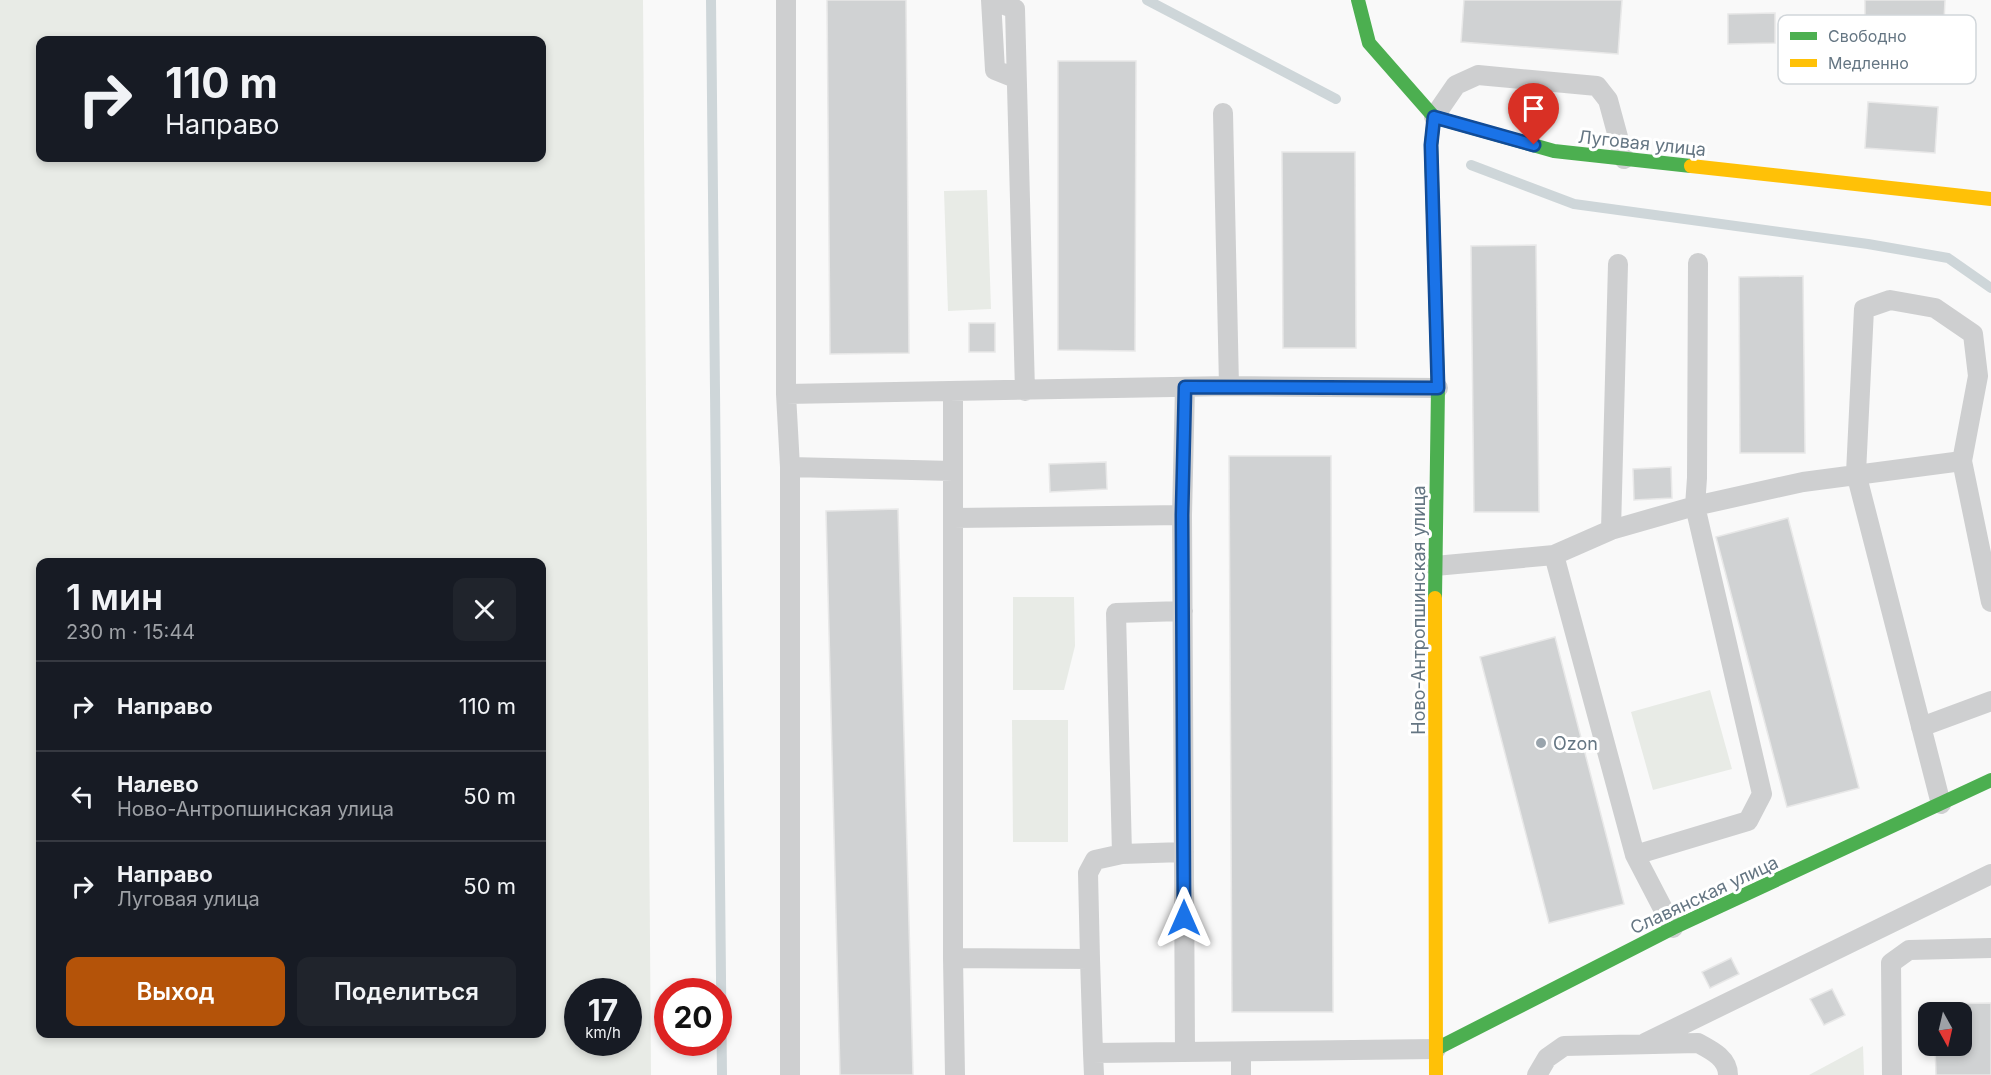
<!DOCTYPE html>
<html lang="ru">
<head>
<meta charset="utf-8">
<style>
  :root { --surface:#171b24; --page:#20242c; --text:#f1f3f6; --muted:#9ea1a6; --line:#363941; --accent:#b45309 }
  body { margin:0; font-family:Inter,sans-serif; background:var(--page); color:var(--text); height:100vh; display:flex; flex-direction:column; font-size:22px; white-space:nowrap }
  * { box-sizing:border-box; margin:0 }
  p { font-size:20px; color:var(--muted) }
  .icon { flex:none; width:33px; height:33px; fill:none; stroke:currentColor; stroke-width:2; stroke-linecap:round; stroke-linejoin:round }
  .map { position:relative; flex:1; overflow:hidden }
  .drawer { position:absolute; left:36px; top:558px; width:510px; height:480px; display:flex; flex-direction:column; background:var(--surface); border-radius:12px; box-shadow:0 3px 9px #0003 }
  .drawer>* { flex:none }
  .guide { position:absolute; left:36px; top:36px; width:510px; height:126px; border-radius:12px; box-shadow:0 3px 9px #0003; background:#171b24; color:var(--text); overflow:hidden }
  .needle { width:39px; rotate:172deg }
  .buttons { position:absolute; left:1918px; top:1002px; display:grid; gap:12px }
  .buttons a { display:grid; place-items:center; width:54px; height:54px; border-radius:12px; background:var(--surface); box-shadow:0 3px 9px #0003; font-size:30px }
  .speed { position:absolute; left:564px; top:978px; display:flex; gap:12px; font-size:30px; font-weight:700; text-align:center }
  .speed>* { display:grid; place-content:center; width:78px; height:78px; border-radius:50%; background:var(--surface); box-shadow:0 3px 9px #0003; line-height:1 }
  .speed small { font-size:15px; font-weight:400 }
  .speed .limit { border:9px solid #d22; background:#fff; color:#111 }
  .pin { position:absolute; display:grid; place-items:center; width:51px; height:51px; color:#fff; margin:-62px -26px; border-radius:50% 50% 50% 0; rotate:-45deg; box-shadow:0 0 6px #0007 }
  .pin .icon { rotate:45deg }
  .me { position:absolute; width:66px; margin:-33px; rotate:0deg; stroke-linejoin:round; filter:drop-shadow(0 0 4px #0008) }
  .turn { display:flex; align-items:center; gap:21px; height:126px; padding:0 30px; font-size:27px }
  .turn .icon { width:78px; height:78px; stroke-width:2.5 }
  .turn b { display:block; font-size:42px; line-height:51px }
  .round { display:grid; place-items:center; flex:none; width:63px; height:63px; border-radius:12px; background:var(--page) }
  .summary { display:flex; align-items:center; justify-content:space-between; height:102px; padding:0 30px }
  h1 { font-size:36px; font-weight:600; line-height:45px }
  .button { display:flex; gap:12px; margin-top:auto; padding:12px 30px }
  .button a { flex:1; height:69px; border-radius:12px; background:var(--accent); color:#fff; font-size:24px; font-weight:600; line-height:69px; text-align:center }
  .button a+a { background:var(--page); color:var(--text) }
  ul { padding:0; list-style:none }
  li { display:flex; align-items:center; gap:18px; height:90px; padding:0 30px; border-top:2px solid var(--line) }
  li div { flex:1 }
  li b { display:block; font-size:22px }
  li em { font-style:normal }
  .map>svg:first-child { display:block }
</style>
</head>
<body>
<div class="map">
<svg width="1991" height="1075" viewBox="0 0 1991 1075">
  <rect width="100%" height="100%" fill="#f9f9f9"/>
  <path fill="#e8ebe6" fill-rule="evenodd" d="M0 0H643L651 1075H0ZM542 40V158H40V40ZM542 562V1034H40V562ZM578 992H628V1042H578Z
    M987 190 991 309 948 311 944 191Z
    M1013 597H1074L1075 646 1064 690H1013Z
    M1710 690 1732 769 1653 790 1631 712Z
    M1012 720H1068V842H1013Z
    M1863 1046 1864 1075H1809Z"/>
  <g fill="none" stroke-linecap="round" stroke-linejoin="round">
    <path stroke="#ced6d9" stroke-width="10" d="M711 0 722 1075
      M1147 0 1336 99
      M1471 165 1574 204 1868 244 1948 258 1991 288"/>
  </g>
  <path fill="#d0d2d3" stroke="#e8e8e8" stroke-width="1.5" d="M827 0H906L909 353 830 354Z
    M1464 0H1622L1618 54 1461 42Z
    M1865 0H1945L1944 22 1865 19Z
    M1775 13V43L1728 44V14Z
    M1058 61H1136L1135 351 1058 350Z
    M1868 102 1938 107 1935 153 1865 148Z
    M1282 152H1355L1356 348H1283Z
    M1536 245 1539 512H1474L1471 246Z
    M1803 276 1805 453H1740L1739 277Z
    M969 323H995V352H969Z
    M1229 456H1331L1333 1012H1232Z
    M1106 462 1107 489 1050 492 1049 464Z
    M1671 467 1672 498 1634 500 1633 469Z
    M898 509 913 1075H840L826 511Z
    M1788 518 1859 788 1787 807 1716 537Z
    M1555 637 1624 904 1549 923 1480 657Z
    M1731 958 1739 974 1710 988 1702 972Z
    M1832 989 1845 1015 1824 1025 1810 999Z
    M1991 1003V1075H1936L1935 1046H1962V1012H1934V1004Z"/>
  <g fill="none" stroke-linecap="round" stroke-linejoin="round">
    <path stroke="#cecfd0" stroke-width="20" d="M786 0V394L790 467V1075
      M1015 78 995 70 991 0 1015 9 1025 391
      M1223 113 1229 386
      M1434 117 1456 85 1478 75 1597 86 1608 100 1624 159
      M953 391V518L1182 515 1185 387
      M786 394 1229 386 1438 388
      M790 467 953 471
      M1182 515 1185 1051
      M953 518V958L955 1075
      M1611 530 1618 264
      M1554 555 1635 855 1673 928
      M1435 566 1554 555 1611 530 1695 506 1803 482 1962 461
      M1921 727 1991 701
      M1941 804 1856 473 1864 309 1890 300 1935 308 1973 334 1978 376 1962 461 1991 602
      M1122 854 1184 852
      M1635 855 1748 821 1762 794 1695 506 1697 478 1698 263
      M953 958 1090 959 1093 1053
      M1090 959 1088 873 1095 860 1122 854 1116 613 1183 611
      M1645 1043 1991 874
      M1241 1052V1075
      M1094 1075 1093 1053 1436 1049
      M1537 1075 1547 1058 1564 1046 1698 1043C1711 1050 1728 1058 1728 1075
      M1892 1075 1891 963 1909 950 1991 948"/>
    <path stroke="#4caf50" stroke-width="14" d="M1358 0 1369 43 1434 117 1554 151 1691 166
      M1434 117 1431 145 1438 388 1435 598
      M1436 1049 1673 928 1991 780"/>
    <path stroke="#ffc107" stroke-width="14" d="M1691 166 1991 199
      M1435 598 1436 1075"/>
  </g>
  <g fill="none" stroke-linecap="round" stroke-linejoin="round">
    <g stroke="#114b97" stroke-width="15">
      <path id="route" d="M1184 918 1182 515 1185 387 1438 388 1431 145 1434 117 1534 145"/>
    </g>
    <use href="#route" stroke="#1a73e8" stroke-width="10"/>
  </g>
  <circle fill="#99a4ac" stroke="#fff" stroke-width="2" cx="1541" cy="743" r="6"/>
  <g text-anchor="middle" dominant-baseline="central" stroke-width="6" stroke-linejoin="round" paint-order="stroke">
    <g font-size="18" fill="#657683" stroke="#fff">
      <text transform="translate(1642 143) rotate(6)">Луговая улица</text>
      <text transform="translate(1418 610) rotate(-90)">Ново-Антропшинская улица</text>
      <text transform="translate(1704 895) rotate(-25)">Славянская улица</text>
    </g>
    <g font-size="18" fill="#657683" stroke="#fff" text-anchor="start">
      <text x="1553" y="743">Ozon</text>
    </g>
  </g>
  <rect x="1778" y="15" width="198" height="69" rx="9" fill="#fff" stroke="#d1d6da" stroke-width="1.5"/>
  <rect x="1790" y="32" width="27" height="8" fill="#4caf50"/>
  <rect x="1790" y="59" width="27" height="8" fill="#ffc107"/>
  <g font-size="16" fill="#657683">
    <text x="1828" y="42">Свободно</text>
    <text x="1828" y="69">Медленно</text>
  </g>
</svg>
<div class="buttons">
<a><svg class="needle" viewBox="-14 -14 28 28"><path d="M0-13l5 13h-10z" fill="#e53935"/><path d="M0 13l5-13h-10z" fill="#9ea1a6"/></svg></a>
</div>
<div class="speed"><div>17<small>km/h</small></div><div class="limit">20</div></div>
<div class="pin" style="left:1534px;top:145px;background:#d93025"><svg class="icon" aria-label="arrive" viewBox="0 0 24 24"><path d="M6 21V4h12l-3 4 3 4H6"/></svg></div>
<svg class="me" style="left:1184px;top:918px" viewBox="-20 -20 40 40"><path d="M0-17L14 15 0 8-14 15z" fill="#1a73e8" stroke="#fff" stroke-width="4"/></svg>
<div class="guide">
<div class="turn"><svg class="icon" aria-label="right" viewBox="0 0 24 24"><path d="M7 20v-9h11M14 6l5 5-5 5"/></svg><div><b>110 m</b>Направо</div></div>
</div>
<section class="drawer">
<div class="summary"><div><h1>1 мин</h1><p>230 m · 15:44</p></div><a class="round"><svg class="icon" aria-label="close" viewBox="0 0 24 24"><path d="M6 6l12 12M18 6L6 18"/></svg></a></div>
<ul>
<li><svg class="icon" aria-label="right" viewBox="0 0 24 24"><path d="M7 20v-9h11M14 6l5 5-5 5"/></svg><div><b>Направо</b></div><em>110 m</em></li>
<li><svg class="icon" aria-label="left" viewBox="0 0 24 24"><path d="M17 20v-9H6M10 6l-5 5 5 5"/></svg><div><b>Налево</b><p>Ново-Антропшинская улица</p></div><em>50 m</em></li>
<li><svg class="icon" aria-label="right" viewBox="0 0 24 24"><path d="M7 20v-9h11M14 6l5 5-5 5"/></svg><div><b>Направо</b><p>Луговая улица</p></div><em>50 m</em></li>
</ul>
<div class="button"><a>Выход</a><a>Поделиться</a></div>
</section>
</div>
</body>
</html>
